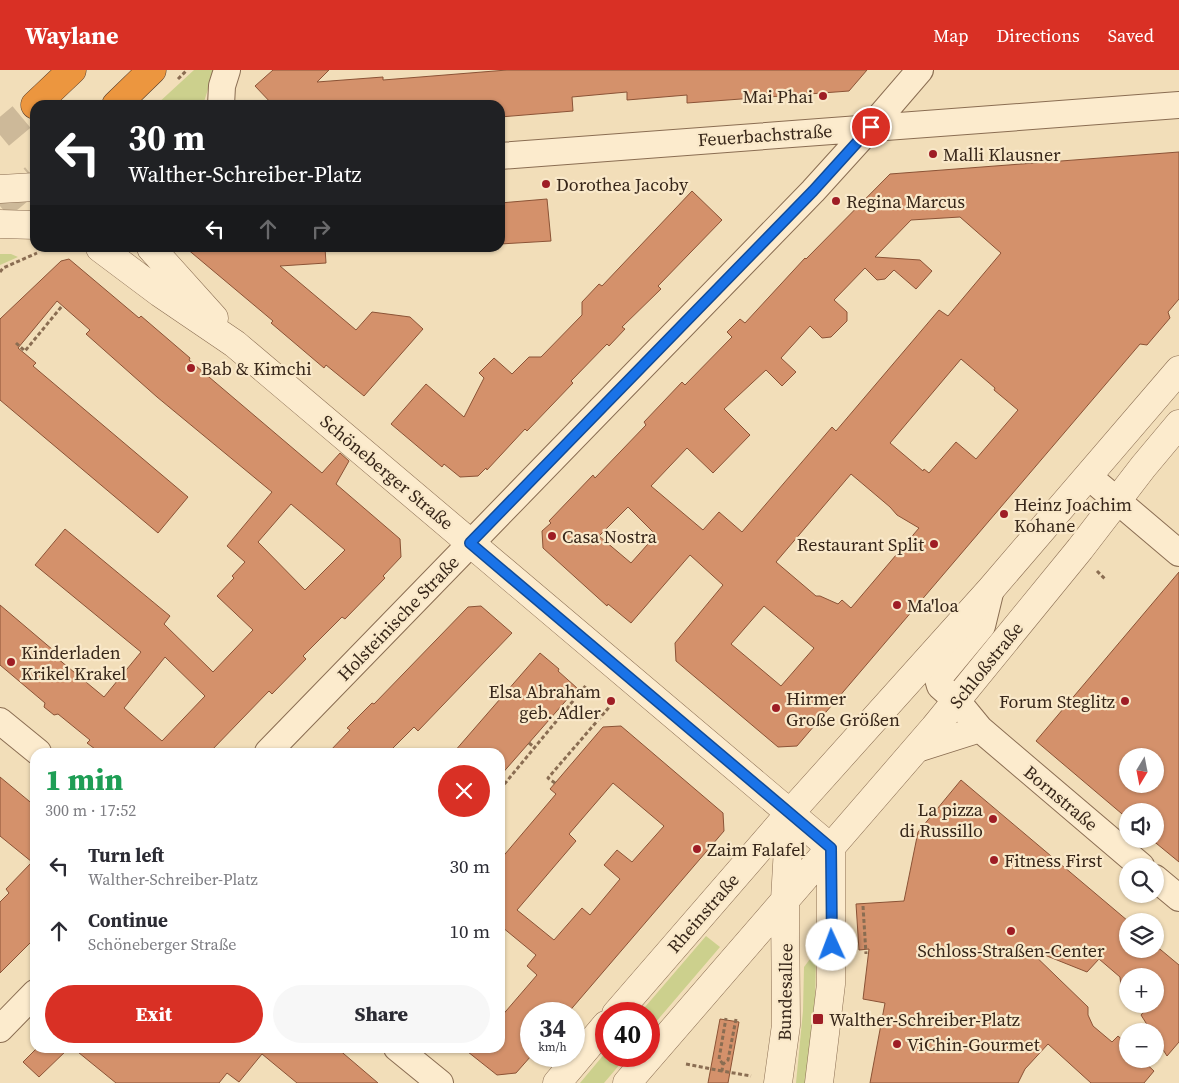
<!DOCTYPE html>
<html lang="en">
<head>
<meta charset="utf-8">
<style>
  :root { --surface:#fff; --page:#f7f7f7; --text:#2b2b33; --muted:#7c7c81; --accent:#d93025 }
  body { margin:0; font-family:"Source Serif 4",serif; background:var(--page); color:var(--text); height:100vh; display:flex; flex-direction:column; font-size:19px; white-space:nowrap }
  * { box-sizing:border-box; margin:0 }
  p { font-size:16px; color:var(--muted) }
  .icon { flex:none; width:28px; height:28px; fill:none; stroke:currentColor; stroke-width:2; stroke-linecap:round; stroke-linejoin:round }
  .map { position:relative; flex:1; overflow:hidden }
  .sheet { position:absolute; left:30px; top:678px; width:475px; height:305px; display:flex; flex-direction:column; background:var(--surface); border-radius:15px; box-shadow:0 1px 4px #0004 }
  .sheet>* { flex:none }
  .banner { position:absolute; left:30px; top:30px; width:475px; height:152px; border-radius:15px; box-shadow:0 1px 4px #0004; background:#202124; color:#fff; overflow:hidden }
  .needle { width:32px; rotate:190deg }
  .controls { position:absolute; left:1119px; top:678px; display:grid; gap:10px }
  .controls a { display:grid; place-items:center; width:45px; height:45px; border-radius:50%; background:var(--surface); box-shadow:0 1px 4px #0004; font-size:25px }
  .speed { position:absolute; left:520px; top:932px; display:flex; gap:10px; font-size:25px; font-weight:700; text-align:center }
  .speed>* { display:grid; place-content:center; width:65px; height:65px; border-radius:50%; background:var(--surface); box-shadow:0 1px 4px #0004; line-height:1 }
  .speed small { font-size:12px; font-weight:400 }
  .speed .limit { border:8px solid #d22; background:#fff; color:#111 }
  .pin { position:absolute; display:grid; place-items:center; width:42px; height:42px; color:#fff; margin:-21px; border:2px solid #fff; border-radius:50%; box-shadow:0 1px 5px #0007 }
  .me { position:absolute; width:55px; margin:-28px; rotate:358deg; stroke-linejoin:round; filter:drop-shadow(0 0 4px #0008) }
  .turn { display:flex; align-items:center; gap:18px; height:105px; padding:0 15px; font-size:22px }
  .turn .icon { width:65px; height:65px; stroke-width:2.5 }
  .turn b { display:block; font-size:35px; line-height:42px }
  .lanes { display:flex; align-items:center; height:48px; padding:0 15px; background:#0003; justify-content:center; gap:25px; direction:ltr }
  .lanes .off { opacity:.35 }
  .round { display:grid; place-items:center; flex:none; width:52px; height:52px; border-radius:26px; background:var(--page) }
  .headline { display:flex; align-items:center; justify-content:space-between; height:85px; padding:0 15px }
  h1 { font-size:30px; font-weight:800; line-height:38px; color:#1e9e55 }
  .action { display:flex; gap:10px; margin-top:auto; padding:10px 15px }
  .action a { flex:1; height:58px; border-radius:30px; background:var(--accent); color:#fff; font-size:20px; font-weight:800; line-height:58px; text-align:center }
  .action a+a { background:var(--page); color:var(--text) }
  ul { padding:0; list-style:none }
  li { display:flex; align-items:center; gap:15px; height:65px; padding:0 15px }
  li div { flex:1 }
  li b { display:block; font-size:19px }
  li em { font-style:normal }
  header { display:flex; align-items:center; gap:30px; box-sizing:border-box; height:70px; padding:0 25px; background:var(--accent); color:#fff }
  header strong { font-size:24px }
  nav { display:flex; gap:28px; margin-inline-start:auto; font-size:18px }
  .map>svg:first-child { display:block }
</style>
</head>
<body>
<header>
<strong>Waylane</strong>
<nav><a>Map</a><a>Directions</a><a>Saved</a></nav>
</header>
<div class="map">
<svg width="1179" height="1013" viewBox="0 0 1179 1013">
  <rect width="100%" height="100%" fill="#f2deb9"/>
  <path fill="#ccd08d" d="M194 0H214L203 35H156Z
    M0 184H11L18 187 0 195Z
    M706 866 720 877 649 960V944H639Z
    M816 881 815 942 807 1013H796L803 941 804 897Z
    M606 982V986H627L604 1013H580Z"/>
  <path fill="#d4916b" stroke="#8b5336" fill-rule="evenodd" d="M273 0H329L317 12 383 7V10L507 0H867L849 21 687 33V25L627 30V22L572 27 573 41 500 47V35H273L255 16Z
    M1179 82V229L1168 242 1170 248 1147 275 1140 274 797 676 778 677 676 591 675 573 723 515 690 485 631 553 608 534 607 536 543 478 542 461 551 453 549 451 593 405 595 408 646 355 644 352 682 312 685 315 732 267 727 262 740 249 745 253 805 188 806 189 890 104ZM960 147 1001 183 948 246 939 240 836 361 832 357 742 462 719 442 703 460 651 416 687 378 713 403 750 365 724 339 766 300 782 316 796 302 781 288 810 256 822 268 831 267 847 251V242L834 230 865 198 877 210 885 209 894 200 916 219 932 201 920 190 875 187 911 150ZM961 289 995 318 994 320 1018 340 976 389 956 372 929 403 924 399 923 401 890 373ZM851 404 890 437 897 445 919 458 851 538 842 530 838 534 820 526H816L776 492ZM628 437 656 465 631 493 599 466ZM764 536 814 578 781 616 731 574Z
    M692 121 722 150 658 216 661 219 622 257 625 259 609 276 607 274 571 311 573 313 527 361 525 359 487 400 486 398 478 406 460 407 444 394 442 397 391 354 426 314 464 347 484 308 479 303 494 288 512 304 529 287H541L582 245V232L599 214 602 216Z
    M547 129 551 171 500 174V133Z
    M186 178H325L326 193 280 196 356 260 372 242 410 247 423 259 364 326 326 295 324 298 271 253 273 251Z
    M69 189 139 248 141 246 190 288 189 290 322 403 340 383 349 391 336 414 400 469 401 487 383 506 385 508 345 549 342 547 303 586 306 589 272 624 269 621 210 682H99L87 673 90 670 58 644 54 645 44 637 45 633 0 595V535L53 580 51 583 104 627 141 582 35 495 65 459 170 546 164 554 213 602 253 560 217 526 234 508 232 506 245 492 227 476 272 422 157 327 86 264 90 260 57 231 18 278 36 293 33 296 188 427 158 463 0 330V249L61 191ZM291 434 345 480 305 520 258 472ZM165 587 205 626 162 671 124 638Z
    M1179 502V792L1151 769H1155V741H1128V749L1036 671ZM1128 686H1155V714H1128Z
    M481 536 512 563 418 661 414 657 389 682H329L350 660 347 658 372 633 374 634 468 537Z
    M540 583 559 599 558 601 577 618 500 706V682H454Z
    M621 656 723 743 724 761 567 944H531V986L516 1003 497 1005 463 978H500V948L537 905 527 896 536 885 502 857 500 860V790L556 724 550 719 603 657ZM613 713 664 756 632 792 617 780 604 795 620 809 590 845 582 838 554 870 517 840 576 771 569 764Z
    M0 707 35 736V868L0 903V832L9 823 6 819 32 792 0 766Z
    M961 710 1128 851V879H1155V875L1179 895V972L1167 986 1155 967V961H1151L1141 945 1148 937 1144 934H1155V906H1128V919L1121 916 1120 907 1099 889 1087 902 1027 878 1088 937V945L1093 956 1112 972 1118 966 1128 975V989H1141L1154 1001 1144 1013H1091L1048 974 1025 999 1018 1013H870L885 933 863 929 869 879 859 880 856 834 904 831 918 762Z
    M720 949 739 952 728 1013H708Z
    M37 978H69L39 1007 23 992Z
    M73 978H337L378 1013H297L262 984 239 1012 227 1003 219 1013H116Z"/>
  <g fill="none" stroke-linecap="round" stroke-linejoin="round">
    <path stroke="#cdb999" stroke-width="28" stroke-dasharray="28 14" stroke-linecap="butt" d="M0 65 30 40
      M0 136 34 108"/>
    <g stroke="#8a6d52" stroke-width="28">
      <path id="minor" d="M221 35 222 16 227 0
        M500 86 1179 35
        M1088 406 1179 483
        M991 519 982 556 938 609 940 616 957 631 980 659 1141 796
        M0 651 38 682
        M917 679 980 659
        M268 682 813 121 871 57 920 0
        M1155 808 1179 828
        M0 959 35 923
        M397 978 440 1013"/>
    </g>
    <g stroke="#8a6d52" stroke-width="29">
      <path id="tertiary" d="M0 119 35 117
        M0 154 35 155
        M100 178 160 223 235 274 831 778
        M151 178 214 248
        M616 944 790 743 991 519 1179 300
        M557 1013 606 955
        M627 1013 934 658 1080 479 1143 397 1179 354
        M778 1013 786 955 785 830 790 743
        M819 1013 831 914V778"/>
    </g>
    <g stroke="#563b28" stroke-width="29">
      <path id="motorway" d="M35 35 72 0
        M116 35 152 0"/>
    </g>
    <path stroke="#8a6d52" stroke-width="3" stroke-dasharray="4 2.5" stroke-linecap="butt" d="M178 9 187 0
      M0 202 3 198 37 183
      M16 273 25 281 62 236
      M1097 501 1105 509
      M529 673 534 677
      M555 713 548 708 611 635
      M500 715 502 717 587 614
      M863 836 866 884
      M736 949 728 990 723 994 722 1001 751 1006
      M686 994 722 1001
      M723 994 719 989 726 948"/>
    <use href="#minor" stroke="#fcebcd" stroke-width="26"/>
    <use href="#tertiary" stroke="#fcebcd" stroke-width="28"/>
    <use href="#motorway" stroke="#ec963f" stroke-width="28"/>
  </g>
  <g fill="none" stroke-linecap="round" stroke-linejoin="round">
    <g stroke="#114b97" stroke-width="12">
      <path id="route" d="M832 875 831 778 470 473 813 121 871 57"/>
    </g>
    <use href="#route" stroke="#1a73e8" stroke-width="9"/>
  </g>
  <g fill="#9e1d25" stroke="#f9e8c9" stroke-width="2">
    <circle cx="823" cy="26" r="5"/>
    <circle cx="933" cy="84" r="5"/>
    <circle cx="546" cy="114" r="5"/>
    <circle cx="836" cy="131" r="5"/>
    <circle cx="191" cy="298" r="5"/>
    <circle cx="1004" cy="444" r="5"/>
    <circle cx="552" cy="466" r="5"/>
    <circle cx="934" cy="474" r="5"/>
    <circle cx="897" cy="535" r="5"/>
    <circle cx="11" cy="592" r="5"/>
    <circle cx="611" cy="631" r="5"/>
    <circle cx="1125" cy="631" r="5"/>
    <circle cx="776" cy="638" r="5"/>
    <circle cx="993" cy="749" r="5"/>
    <circle cx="697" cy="779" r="5"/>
    <circle cx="994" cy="790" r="5"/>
    <circle cx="1011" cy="861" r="5"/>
    <rect x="812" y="943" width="12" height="12" rx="2.5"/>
    <circle cx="897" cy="974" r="5"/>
  </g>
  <g text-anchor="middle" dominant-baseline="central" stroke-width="4.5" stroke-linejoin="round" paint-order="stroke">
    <g font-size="18" fill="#372619" stroke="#f9e8c9" text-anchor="start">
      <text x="813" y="26" text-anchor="end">Mai Phai</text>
      <text x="943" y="84">Malli Klausner</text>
      <text x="556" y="114">Dorothea Jacoby</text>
      <text x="846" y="131">Regina Marcus</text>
      <text x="201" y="298">Bab &amp; Kimchi</text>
      <text x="1014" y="434">Heinz Joachim<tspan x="1014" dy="21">Kohane</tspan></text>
      <text x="562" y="466">Casa Nostra</text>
      <text x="924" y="474" text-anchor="end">Restaurant Split</text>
      <text x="907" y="535">Ma'loa</text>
      <text x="21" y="582">Kinderladen<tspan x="21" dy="21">Krikel Krakel</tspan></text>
      <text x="601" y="621" text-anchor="end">Elsa Abraham<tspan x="601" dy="21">geb. Adler</tspan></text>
      <text x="786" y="628">Hirmer<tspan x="786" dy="21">Große Größen</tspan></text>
      <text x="1115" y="631" text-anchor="end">Forum Steglitz</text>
      <text x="983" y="739" text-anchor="end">La pizza<tspan x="983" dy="21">di Russillo</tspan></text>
      <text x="707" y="779">Zaim Falafel</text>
      <text x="1004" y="790">Fitness First</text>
      <text x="1011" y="880" text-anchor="middle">Schloss-Straßen-Center</text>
      <text x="829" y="949">Walther-Schreiber-Platz</text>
      <text x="907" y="974">ViChin-Gourmet</text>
    </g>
    <g font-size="18" fill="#372619" stroke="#f9e8c9">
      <text transform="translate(765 65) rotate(-4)">Feuerbachstraße</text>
      <text transform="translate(387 402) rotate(40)">Schöneberger Straße</text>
      <text transform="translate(398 548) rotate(-46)">Holsteinische Straße</text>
      <text transform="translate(986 595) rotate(-51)">Schloßstraße</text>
      <text transform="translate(1061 728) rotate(40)">Bornstraße</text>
      <text transform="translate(703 843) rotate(-49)">Rheinstraße</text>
      <text transform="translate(785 922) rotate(-89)">Bundesallee</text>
    </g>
  </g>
</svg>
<div class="controls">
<a><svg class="needle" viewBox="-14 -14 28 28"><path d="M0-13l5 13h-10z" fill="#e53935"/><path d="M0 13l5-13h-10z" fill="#7c7c81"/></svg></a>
<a><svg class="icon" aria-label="sound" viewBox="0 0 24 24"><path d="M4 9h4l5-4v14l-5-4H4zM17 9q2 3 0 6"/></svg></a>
<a><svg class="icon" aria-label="search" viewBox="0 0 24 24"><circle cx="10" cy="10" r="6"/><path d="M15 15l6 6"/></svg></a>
<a><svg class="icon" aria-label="layers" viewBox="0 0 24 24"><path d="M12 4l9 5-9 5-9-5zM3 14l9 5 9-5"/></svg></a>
<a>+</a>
<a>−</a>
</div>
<div class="speed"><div>34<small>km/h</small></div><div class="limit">40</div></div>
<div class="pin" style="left:871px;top:57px;background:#d93025"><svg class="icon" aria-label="arrive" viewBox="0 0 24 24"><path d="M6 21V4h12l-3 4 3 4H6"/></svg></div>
<svg class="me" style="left:832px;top:875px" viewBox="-20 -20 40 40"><circle r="19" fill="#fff"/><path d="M0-13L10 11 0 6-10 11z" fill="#1a73e8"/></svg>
<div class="banner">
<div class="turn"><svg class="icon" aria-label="left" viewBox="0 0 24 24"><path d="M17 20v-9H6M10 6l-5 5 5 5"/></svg><div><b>30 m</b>Walther-Schreiber-Platz</div></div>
<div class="lanes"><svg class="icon" aria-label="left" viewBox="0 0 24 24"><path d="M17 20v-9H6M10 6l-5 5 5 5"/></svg><svg class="icon off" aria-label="ahead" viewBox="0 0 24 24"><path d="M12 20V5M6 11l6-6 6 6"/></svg><svg class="icon off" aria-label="right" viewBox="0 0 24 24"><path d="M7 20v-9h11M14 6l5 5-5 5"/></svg></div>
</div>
<section class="sheet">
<div class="headline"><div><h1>1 min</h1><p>300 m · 17:52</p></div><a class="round" style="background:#d93025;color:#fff"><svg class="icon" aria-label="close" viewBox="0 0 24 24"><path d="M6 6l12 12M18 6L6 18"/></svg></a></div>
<ul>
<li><svg class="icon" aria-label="left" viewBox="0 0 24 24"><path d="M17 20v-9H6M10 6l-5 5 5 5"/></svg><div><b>Turn left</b><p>Walther-Schreiber-Platz</p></div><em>30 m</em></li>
<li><svg class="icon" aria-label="ahead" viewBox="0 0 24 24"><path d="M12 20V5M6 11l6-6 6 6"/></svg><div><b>Continue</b><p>Schöneberger Straße</p></div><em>10 m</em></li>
</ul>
<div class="action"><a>Exit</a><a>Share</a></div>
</section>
</div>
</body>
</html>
